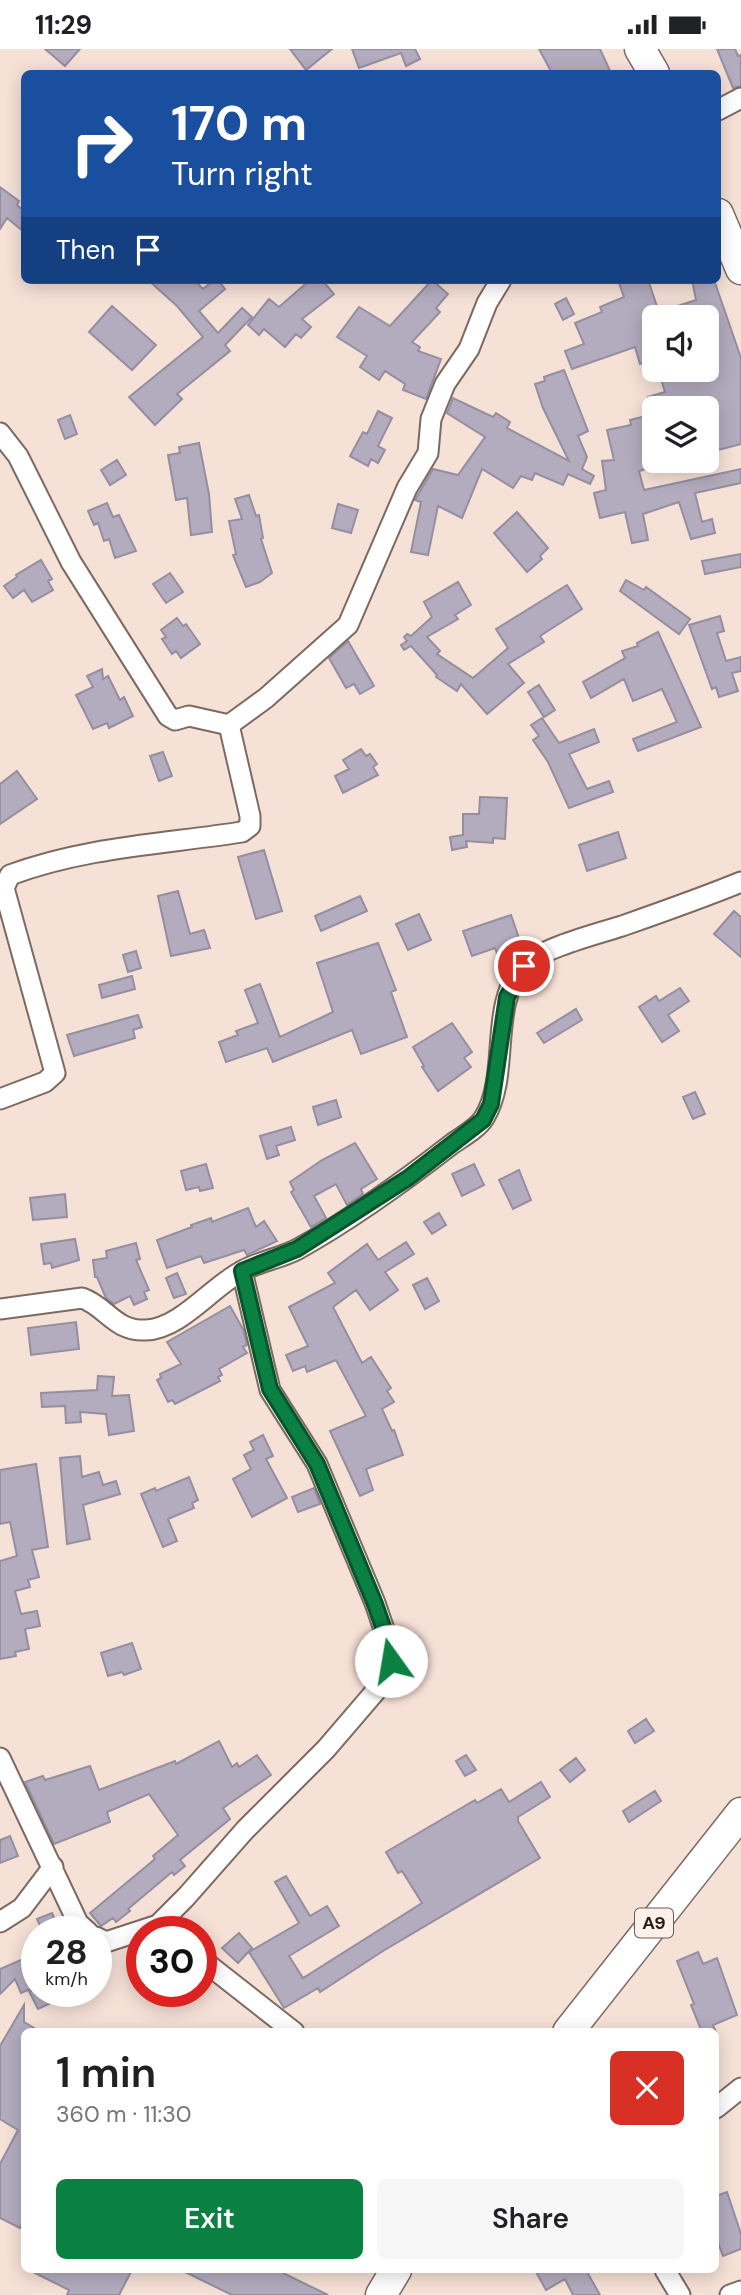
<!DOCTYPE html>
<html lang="en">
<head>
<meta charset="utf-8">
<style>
  :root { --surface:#fff; --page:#f6f6f6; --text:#202124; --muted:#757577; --accent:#0b8043 }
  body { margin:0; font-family:"DM Sans",sans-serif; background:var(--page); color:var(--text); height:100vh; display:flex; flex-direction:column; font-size:26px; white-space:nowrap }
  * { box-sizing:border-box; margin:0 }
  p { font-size:23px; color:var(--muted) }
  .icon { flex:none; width:38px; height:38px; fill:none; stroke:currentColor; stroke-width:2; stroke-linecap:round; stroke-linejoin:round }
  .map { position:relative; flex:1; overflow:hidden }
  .sheet { position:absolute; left:21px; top:1979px; width:698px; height:245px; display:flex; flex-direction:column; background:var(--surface); border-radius:10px; box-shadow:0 4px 18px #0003 }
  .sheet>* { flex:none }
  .guide { position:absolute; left:21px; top:21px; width:700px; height:214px; border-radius:10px; box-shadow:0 4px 18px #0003; background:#1a4fa0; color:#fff; overflow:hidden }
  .tools { position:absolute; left:642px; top:256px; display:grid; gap:14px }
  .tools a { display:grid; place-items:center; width:77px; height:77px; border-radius:10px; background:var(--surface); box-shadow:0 4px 18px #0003; font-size:35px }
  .speed { position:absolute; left:21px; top:1867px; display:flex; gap:14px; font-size:35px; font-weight:700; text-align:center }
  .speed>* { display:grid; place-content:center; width:91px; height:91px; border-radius:50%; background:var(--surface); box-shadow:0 4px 18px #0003; line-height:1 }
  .speed small { font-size:18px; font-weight:400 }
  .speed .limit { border:10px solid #d22; background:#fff; color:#111 }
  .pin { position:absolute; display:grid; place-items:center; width:60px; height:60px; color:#fff; margin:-30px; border:4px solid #fff; border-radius:50%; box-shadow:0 2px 7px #0007 }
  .me { position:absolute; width:77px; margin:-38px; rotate:347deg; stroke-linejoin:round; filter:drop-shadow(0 0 5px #0008) }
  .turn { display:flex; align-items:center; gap:24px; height:147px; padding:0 35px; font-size:32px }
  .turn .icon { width:91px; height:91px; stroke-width:2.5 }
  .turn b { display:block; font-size:49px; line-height:60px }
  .then { display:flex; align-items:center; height:66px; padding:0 35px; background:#0003; gap:14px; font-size:26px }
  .round { display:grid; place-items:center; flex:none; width:74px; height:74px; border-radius:10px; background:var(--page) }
  .head { display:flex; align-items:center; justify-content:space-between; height:119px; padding:0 35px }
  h1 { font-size:42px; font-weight:600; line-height:52px }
  .action { display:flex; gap:14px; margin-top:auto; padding:14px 35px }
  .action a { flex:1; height:80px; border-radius:10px; background:var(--accent); color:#fff; font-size:28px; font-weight:600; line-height:80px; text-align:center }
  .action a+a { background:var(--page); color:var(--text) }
  .status { display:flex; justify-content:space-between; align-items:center; height:49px; padding:0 35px; background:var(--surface); direction:ltr }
  .status svg { height:19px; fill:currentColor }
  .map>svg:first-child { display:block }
</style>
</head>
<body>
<div class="status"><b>11:29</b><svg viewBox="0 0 49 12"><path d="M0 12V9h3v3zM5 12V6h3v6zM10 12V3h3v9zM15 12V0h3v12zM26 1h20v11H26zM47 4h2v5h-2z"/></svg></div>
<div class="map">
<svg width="741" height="2246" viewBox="0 0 741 2246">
  <rect width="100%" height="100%" fill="#f6e1d7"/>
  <path fill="#b3acbf" stroke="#948ea0" stroke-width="2" d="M45 0H80L65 17Z
    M290 0H332L306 21Z
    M352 0H415L420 10 406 17 401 4 359 19Z
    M539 0H600L611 24H552Z
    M717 0H735L738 7 741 6V37L733 39Z
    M0 138 19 152 17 156 24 162V183L7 169 0 180Z
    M148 231H194L203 240 214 231H218L225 240 199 262 218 284 242 259 252 268 225 296 230 302 177 345 182 350 155 376 129 348 203 288 177 257Z
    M310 231H322L334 245 302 270 311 278 301 289 296 285 285 298 264 280 259 286 248 276 269 250 279 258Z
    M432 231 448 245 436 259 440 263 412 293 420 298 418 302 441 310 426 350 403 341 405 335 385 322 379 331 360 318 367 307 337 288 359 258 390 277Z
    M618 231H648L659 263 696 251 692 231H714L741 309V395L707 404V359H654L653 365 648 348 665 343 658 320H707V268H646L654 292V310L640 315 635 298 572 320 565 302 584 295 575 274 602 263 600 258 624 248Z
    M566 249 574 265 563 271 555 255Z
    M112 257 156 296 132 321 89 283Z
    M564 321 588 382 578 387 587 408 582 420 594 427 590 435 568 425 563 436 535 424 532 431 521 427 513 439 482 420 462 469 438 457 428 506 411 503 421 453 415 451 433 420 458 426 485 388 447 364 453 349 493 368 496 364 510 373 507 379 569 412 543 359 535 335 545 332 544 328Z
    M378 362 392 369 378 397 385 401 378 414 371 410 368 417 350 407 363 383 367 385Z
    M654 365V418L639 422 644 441 741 420V434L695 444 702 473 712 470 715 484 691 490 679 453 643 465 648 491 632 494 625 463 600 469 594 444 606 441 602 412 614 411 607 381 631 376 630 371Z
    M70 366 77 385 65 390 58 371Z
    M199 394 209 445 212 483 191 486 187 449 176 451 168 406 180 404 179 398Z
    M117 411 126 426 110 436 101 421Z
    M249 446 256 467 259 466 263 489 261 490 272 524 260 533 246 538 233 506 236 505 229 472 242 470 235 450Z
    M107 454 113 468 119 466 136 502 115 509 109 490 104 492 98 474 94 476 88 462Z
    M338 455 358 461 351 484 332 479Z
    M517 463 548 499 540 507 542 510 527 523 494 484Z
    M741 505V518L705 525 702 512Z
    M41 511 52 530 48 532 53 541 32 553 24 541 13 549 4 537 17 528 16 526Z
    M170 524 183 543 166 554 153 535Z
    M626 531 644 541 646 538 690 570 679 585 620 542Z
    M458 533 471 556 455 566 458 570 427 588 440 602 437 605 473 629 508 599 496 580 567 536 582 560 540 587 544 593 508 615 524 634 487 665 461 635 457 642 436 628 437 626 411 597 404 601 401 596 407 592 404 588 407 585 411 587 432 568 424 553Z
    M720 567 724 582 717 584 726 612 741 608V622L732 624 738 642 719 648 716 638 712 640 689 576Z
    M177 569 183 577 186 575 200 595 181 609 176 602 172 605 162 590 166 588 161 581Z
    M658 583 701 678 638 702 633 690 677 673 662 640 633 652 624 630 591 649 583 633 625 609 622 602 638 597 637 594Z
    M348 592 374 637 360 645 354 635 346 639 329 609Z
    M102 620 103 630 108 627 120 651 124 648 133 667 109 679 107 674 93 680 76 646 93 638 87 627Z
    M539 636 555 661 544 668 528 643Z
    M542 669 559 694 594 680 599 693 569 705 587 740 609 732 613 743 569 759 548 713 533 691 539 687 531 676Z
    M361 700 366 707 370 705 377 715 373 718 378 726 343 744 335 727 349 720 343 711Z
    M163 703 172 727 159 732 150 707Z
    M17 722 37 750 0 775V735Z
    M480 748 507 749 505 790 493 789V794L466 792 467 798 452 801 450 788 463 786V765H479Z
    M618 783 626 809 587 822 579 796Z
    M264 801 282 862 256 870 238 808Z
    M178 842 190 885 204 881 210 899 171 907 158 847Z
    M360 847 367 862 321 882 315 867Z
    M734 862 741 868V908L714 885Z
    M419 865 431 891 408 901 396 875Z
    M511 866 522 898 498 907 495 899 472 907 463 882Z
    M378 894 396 941 391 943 407 988 361 1005 352 981 273 1013 267 999 226 1013 219 993 238 986 236 982 258 974 245 941 260 935 280 988 333 963 317 914Z
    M136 902 141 919 128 923 123 906Z
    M132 927 135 940 102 949 99 936Z
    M680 939 689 952 668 966 679 982 662 993 639 958 656 947 659 952Z
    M576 960 582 971 544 994 537 984Z
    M138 966 142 978 133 981 135 989 74 1007 67 986Z
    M452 974 472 1003 464 1009 471 1018 438 1042 422 1018 424 1017 413 998Z
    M695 1043 705 1065 693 1070 683 1048Z
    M336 1051 341 1068 318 1076 313 1058Z
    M291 1078 295 1091 276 1097 279 1106 267 1110 260 1087Z
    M355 1094 377 1130 361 1140 363 1145 347 1156 336 1135 314 1147 326 1169 311 1178 291 1143 294 1141 290 1133 322 1111Z
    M206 1115 213 1139 200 1142 199 1138 186 1141 181 1122Z
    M474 1115 484 1136 462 1147 452 1125Z
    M519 1121 531 1151 513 1160 499 1131Z
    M65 1145 67 1168 33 1171 30 1149Z
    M248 1159 256 1178 264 1172 277 1192 247 1206 244 1201 204 1214 201 1207 167 1219 157 1191 192 1178 191 1176 211 1169 212 1173Z
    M439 1164 446 1176 432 1185 424 1173Z
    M75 1190 79 1211 52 1219 51 1214 44 1215 41 1195Z
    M406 1193 414 1205 385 1223 398 1241 370 1261 356 1241 333 1258 362 1314 371 1308 391 1339 387 1342 394 1353 382 1360 392 1382 394 1381 403 1406 366 1420 373 1441 360 1447 330 1382 366 1367 336 1311 307 1323 305 1317 293 1322 286 1306 308 1297 289 1258 335 1234 328 1224 367 1195 378 1211Z
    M136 1194 140 1210 136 1211 149 1241 144 1243 147 1250 134 1256 130 1247 114 1255 106 1249 97 1228H95L93 1211 107 1209 106 1202Z
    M177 1224 186 1245 174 1249 166 1229Z
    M427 1229 439 1252 425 1260 413 1236Z
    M230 1257 243 1280 247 1296 243 1298 247 1304 219 1320 222 1326 218 1328 220 1332 175 1355 172 1351 168 1353 157 1331 161 1329 160 1325 181 1315 167 1293Z
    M76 1273 79 1300 31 1306 28 1279Z
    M98 1327 114 1328 112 1347 129 1346 134 1382 109 1386 106 1365 80 1363 81 1373 66 1374 65 1357 42 1358 41 1344 97 1341Z
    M263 1386 273 1407 266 1410 287 1449 252 1468 233 1430 251 1420 244 1406 254 1401 250 1393Z
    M80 1407 82 1428 99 1423 103 1436 116 1432 120 1445 83 1456 90 1490 67 1495 60 1409Z
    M36 1415 48 1498 32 1501 39 1528 28 1531 30 1538 15 1542 21 1565 37 1562 40 1577 25 1580 29 1600 15 1603 16 1607 0 1610V1512L17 1507 10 1473 0 1475V1421Z
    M189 1428 198 1451 192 1454 194 1459 168 1470 177 1492 163 1498 141 1445 155 1439 156 1442Z
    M314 1439 320 1455 298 1463 292 1448Z
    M132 1594 141 1620 124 1626 122 1623 108 1627 101 1604Z
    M646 1670 654 1682 635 1694 628 1682Z
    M219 1692 232 1718 237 1714 239 1718 257 1706 271 1726 223 1759 230 1770 180 1811 185 1817 174 1826 172 1823 128 1860 130 1862 116 1873 113 1869 101 1877 90 1864 155 1810 153 1807 178 1786 149 1745 107 1763 110 1773 54 1795 25 1733 43 1727 45 1731 90 1717 99 1741 175 1712 176 1715Z
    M466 1706 476 1721 465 1727 456 1712Z
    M576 1709 585 1721 570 1733 560 1721Z
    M541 1733 550 1748 518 1768V1772L540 1809 383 1902 320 1943 318 1939 284 1959 249 1903 299 1874 275 1833 286 1827 310 1867 327 1857 339 1877 289 1907 303 1929 422 1854 402 1822 398 1824 386 1803 475 1751 477 1754 501 1740 509 1753Z
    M655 1742 661 1752 629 1773 623 1762Z
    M10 1787 18 1807 0 1814V1791Z
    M52 1864 60 1883H43L37 1870Z
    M239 1884 252 1899 238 1914 222 1899Z
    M698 1903 703 1915 717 1909 737 1966 713 1976 716 1983H702L691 1956 694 1955 677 1912Z
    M30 1907 37 1921V1937L21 1944 15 1930 0 1945V1920Z
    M29 1942H46L51 1954 38 1960Z
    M24 1956V1973L41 1983H24V2169L20 2179 0 2169V2115L18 2081 0 2070V1997Z
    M727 2143 741 2185V2200L723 2207 716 2188V2147Z
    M29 2221H132L119 2246H67L69 2241Z
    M181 2221H277L328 2246H232Z
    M535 2221H586L600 2246H573L565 2230 546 2241Z"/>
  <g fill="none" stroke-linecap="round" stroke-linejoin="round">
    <g stroke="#7c6a60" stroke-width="23">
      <path id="minor" d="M718 61 741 49
        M0 384 18 407 71 513 168 667 175 671 189 667 229 676 266 649 348 576 407 439 428 404 431 370 445 335 469 300 487 254 501 231
        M0 1050 45 1033 55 1024 4 839 10 826C85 798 164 795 242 783L250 777V767L229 676
        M0 1260 82 1249C106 1257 115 1283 146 1281 181 1280 213 1236 244 1221 261 1212 281 1209 298 1200 352 1170 403 1133 452 1095 462 1088 478 1079 484 1069 511 1026 488 955 524 917 541 899 597 885 622 877 662 863 702 849 741 833
        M0 1709 78 1874 88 1883
        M0 1873 22 1859 53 1818
        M96 1888 106 1893 158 1876 186 1848 245 1781 326 1700 380 1637 391 1612 390 1598 375 1554 317 1415 270 1341 242 1222
        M201 1910 294 1983
        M716 2059 741 2039
        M665 2221 680 2246
        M730 2246 741 2242"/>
    </g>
    <g stroke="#7c6a60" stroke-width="33">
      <path id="primary" d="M640 0 654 24
        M718 165 741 220
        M568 1983 741 1764
        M381 2246 396 2221"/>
    </g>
    <use href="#minor" stroke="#fff" stroke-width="19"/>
    <use href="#primary" stroke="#fff" stroke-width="30"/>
  </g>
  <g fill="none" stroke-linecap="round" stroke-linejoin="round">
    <g stroke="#07532c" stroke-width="18">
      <path id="route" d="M391 1612 390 1598 375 1555 317 1415 270 1340 242 1222 297 1200 408 1129 483 1071 491 1055 507 948 524 917"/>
    </g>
    <use href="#route" stroke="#0b8043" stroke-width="12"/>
  </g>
  <g text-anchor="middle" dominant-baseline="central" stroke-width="7" stroke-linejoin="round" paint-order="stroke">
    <rect fill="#fdf0ea" stroke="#665d58" stroke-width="2" x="635" y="1859.5" width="38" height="29" rx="5"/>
    <g font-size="18" font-weight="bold" fill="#251e1a">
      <text x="654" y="1874">A9</text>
    </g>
  </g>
</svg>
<div class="tools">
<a><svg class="icon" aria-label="sound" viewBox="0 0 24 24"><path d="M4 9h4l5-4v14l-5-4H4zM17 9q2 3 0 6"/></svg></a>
<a><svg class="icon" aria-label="layers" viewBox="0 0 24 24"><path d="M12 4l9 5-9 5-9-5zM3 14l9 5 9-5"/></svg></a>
</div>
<div class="speed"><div>28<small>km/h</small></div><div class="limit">30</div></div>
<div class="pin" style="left:524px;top:917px;background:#d93025"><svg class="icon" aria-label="arrive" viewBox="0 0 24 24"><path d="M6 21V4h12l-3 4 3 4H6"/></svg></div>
<svg class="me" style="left:391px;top:1612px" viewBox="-20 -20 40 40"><circle r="19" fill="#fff"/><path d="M0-13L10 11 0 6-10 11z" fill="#0b8043"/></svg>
<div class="guide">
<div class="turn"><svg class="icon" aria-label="right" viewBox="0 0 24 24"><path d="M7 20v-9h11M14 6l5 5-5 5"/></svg><div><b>170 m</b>Turn right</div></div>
<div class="then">Then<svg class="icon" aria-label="arrive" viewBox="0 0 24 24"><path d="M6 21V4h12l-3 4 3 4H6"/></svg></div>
</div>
<section class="sheet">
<div class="head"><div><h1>1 min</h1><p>360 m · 11:30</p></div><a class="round" style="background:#d93025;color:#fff"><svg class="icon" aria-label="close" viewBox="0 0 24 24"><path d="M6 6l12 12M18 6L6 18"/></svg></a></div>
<div class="action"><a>Exit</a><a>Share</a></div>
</section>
</div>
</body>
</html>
